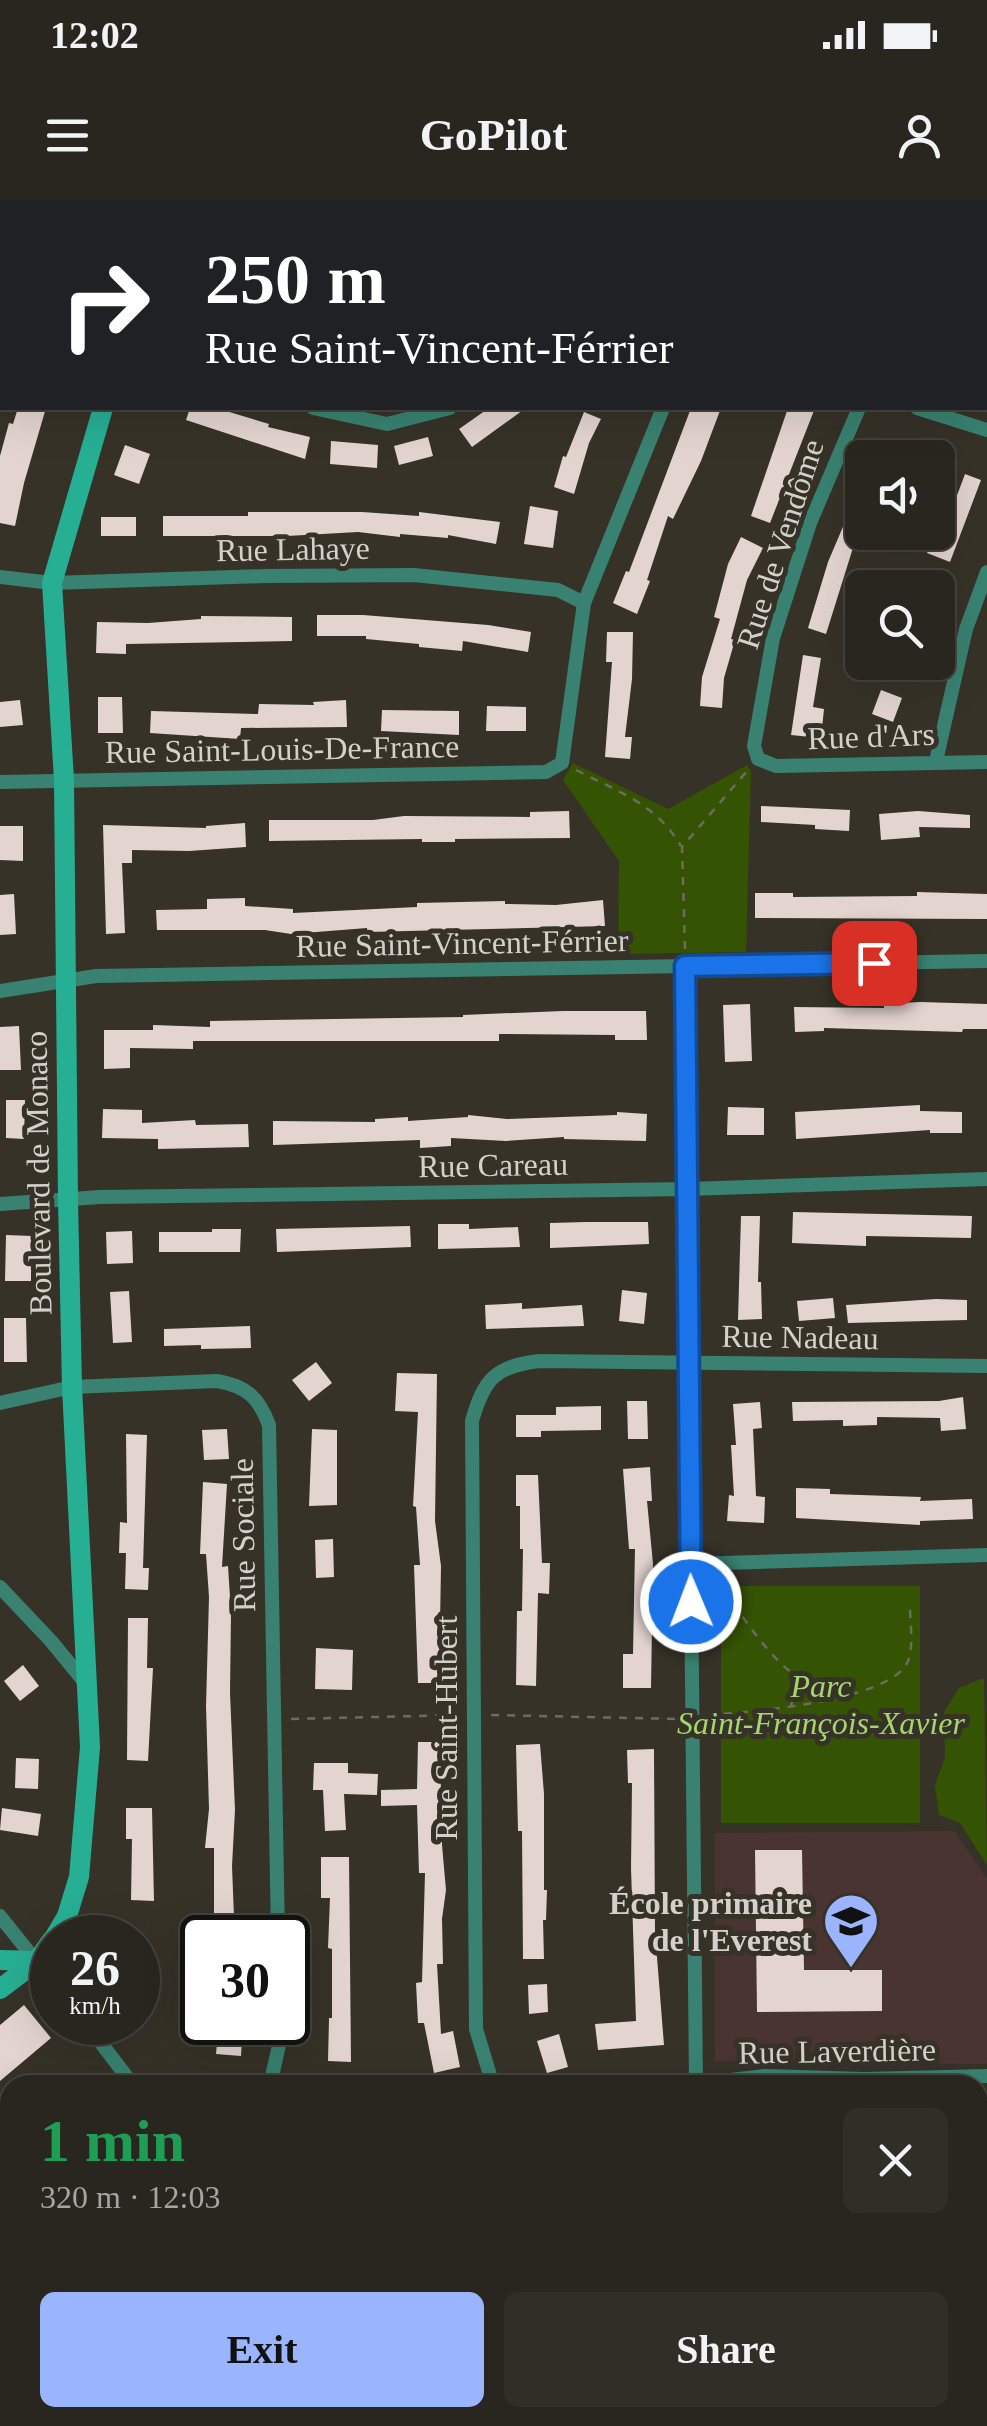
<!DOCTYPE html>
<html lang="en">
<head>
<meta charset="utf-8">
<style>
  :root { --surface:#28261e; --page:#302e27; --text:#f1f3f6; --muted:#a5a5a4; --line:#44433c; --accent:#9ab5fd }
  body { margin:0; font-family:Georgia,serif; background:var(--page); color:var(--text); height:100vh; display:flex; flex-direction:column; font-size:38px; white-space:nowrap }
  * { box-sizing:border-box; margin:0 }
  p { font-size:32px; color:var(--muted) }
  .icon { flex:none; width:55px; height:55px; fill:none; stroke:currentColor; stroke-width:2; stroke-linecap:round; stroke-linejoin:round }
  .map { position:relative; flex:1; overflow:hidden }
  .panel { position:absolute; left:0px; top:1875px; width:988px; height:352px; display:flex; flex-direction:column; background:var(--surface); border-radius:30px 30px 0 0; box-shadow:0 10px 40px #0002,0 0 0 2px var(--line) }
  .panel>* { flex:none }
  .top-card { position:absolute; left:0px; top:0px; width:988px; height:210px; box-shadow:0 10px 40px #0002,0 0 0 2px var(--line); background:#202124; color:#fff; overflow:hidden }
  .controls { position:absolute; left:845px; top:240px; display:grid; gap:20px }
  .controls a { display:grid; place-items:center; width:110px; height:110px; border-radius:15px; background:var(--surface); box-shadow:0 10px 40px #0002,0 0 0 2px var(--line); font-size:50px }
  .speed { position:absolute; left:30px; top:1715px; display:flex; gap:20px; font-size:50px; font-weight:700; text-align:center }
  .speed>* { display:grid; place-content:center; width:130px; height:130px; border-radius:50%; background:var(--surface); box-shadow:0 10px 40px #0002,0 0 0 2px var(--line); line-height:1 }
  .speed small { font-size:25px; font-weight:400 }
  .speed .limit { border:5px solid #111; border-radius:15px; background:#fff; color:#111 }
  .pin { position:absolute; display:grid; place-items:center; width:85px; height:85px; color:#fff; margin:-42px; border-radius:20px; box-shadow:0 5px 15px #0006 }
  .me { position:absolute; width:110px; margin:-55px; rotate:359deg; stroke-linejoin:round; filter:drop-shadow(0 0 8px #0008) }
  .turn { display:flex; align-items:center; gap:35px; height:210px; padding:0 40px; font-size:45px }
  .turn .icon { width:130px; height:130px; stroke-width:2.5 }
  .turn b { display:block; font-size:70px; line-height:85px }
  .round { display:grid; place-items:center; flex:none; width:105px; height:105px; border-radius:15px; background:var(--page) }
  .headline { display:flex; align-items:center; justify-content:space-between; height:170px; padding:0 40px }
  h1 { font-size:60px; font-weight:600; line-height:75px; color:#1e9e55 }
  .button { display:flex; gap:20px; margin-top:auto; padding:20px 40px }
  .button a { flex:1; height:115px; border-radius:15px; background:var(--accent); color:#111; font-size:40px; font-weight:600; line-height:115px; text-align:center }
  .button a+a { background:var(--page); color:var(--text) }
  .status { display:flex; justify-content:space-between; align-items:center; height:70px; padding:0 50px; background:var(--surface); direction:ltr }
  .status svg { height:28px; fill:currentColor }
  header { display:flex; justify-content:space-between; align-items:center; height:130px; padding:0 40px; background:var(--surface); font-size:45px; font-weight:600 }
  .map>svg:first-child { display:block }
</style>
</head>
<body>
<div class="status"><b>12:02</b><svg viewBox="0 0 49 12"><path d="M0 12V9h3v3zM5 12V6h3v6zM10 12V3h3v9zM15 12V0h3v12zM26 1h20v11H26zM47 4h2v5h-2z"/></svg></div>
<header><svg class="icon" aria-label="menu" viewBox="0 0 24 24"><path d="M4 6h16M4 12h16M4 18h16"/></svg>GoPilot<svg class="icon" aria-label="person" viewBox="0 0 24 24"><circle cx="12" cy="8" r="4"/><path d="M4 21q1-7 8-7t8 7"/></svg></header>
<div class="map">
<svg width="987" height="2226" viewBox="0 0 987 2226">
  <rect width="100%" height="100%" fill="#363228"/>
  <path fill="#493432" d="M954 1631 987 1679V1864L715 1861V1633Z
    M978 1894H987V2136L978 2141Z"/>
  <path fill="#355403" d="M573 563 668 609 747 565 751 571 746 752 618 754 619 661 563 580Z
    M721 1386H920V1623H721Z
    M984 1478 987 1665 960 1623 939 1615 935 1585 945 1557 944 1512 959 1488Z"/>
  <path fill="#e3d4cf" d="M18 208H46L24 283 15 326 0 323V256L9 223 13 224Z
    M190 208H216L269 224 268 227 310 237 305 259 186 220Z
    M489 208H526L472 247 459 229Z
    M691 208H721L701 261 673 319 668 316 647 380 650 381 637 414 613 403 626 371 629 372Z
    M788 208H815L770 323 751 316Z
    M584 212 601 219 589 243 574 294 554 287 563 256 566 257Z
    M428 237 433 256 399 265 394 246Z
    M331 241 378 245 377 268 330 264Z
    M125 245 150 254 139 284 114 275Z
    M965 274 981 280 950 362 927 353 938 332V323L946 325Z
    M862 282V331L852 351 826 434 808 428 828 362Z
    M530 306 558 311 553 348 524 344Z
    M248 312H362L419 316V312L500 322 496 344 448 335V338L400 334V337L358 332 287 336H163V316H248Z
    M101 317H136V336H101Z
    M741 337 763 348 747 380 731 439 735 440 724 478 722 508 700 506 702 477 720 419 714 417 728 364Z
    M317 415H363L488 425 531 432 528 452 463 441 462 451 419 447V444L366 439V436H317Z
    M201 416 292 417V441L126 444V454L96 453 97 422 148 423 201 419Z
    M607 432H633L632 479 625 537H632L630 559 605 557 612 462H606Z
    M803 455 821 458 813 507 824 509 821 538 791 535Z
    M881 490 902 498 893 522 872 514Z
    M98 497H122L123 533H98Z
    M20 500 23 525 0 527V502Z
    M346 500 347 527 241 528 240 539 150 533 151 511 258 514 259 504 314 505 313 502Z
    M487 506 526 507V531H486Z
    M382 510 459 511V535L381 531Z
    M761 606 850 610 849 631 815 629V625L761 622Z
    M569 611 570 638 455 639V642H422V639L269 641V620H373L404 616 530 617V612Z
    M918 611 970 615V628L919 627 920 637 881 640 879 614Z
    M245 623 246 647 189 651 132 650V663H122L125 733 106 734 103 625 206 628V626Z
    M0 626H23V661L0 660Z
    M917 692 987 694V719L755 718V693H793V697L917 696Z
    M14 694 16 734 0 735V695Z
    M245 698V706L293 709V713L417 707V703L505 701V704L556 705 603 700 605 726 367 732V728L291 734 265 730H157L156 710 207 709V699Z
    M920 802 987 804V829H963L962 832 824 828V831L795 832 794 807 884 808V804Z
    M750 804 752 861 725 862 723 805Z
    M563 811H646L647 840H615V835L499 834V841H193V849L130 848V868L104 869V830H153V825L210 827V821L463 817V815Z
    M19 826 21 870H0V827Z
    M6 900H25L24 939 6 938Z
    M920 905V911L962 912V933H930V930L796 939 795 912Z
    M728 907 764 908V935H727Z
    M103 909 142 910V923L195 920 196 925 248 924 249 947 158 949V939L102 938Z
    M617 912 647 914 646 941 564 939V937L506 941 451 938V946L420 948V940L273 945V921L375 922V919L408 917V921L468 917V915L507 919 617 915Z
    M793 1012 972 1016 971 1038 866 1036V1046L792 1043Z
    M741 1016H760L758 1082H761L762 1119 738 1120Z
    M586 1022H648L649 1044 550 1048V1023Z
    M438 1024H469V1029L518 1027 520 1047 438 1049Z
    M410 1026 411 1047 277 1052 276 1029Z
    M212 1029H241L240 1052H159V1032H212Z
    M132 1031 133 1063 107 1064 106 1032Z
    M6 1035 32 1036 31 1081H5Z
    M622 1090 647 1093 644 1124 619 1121Z
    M129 1091 132 1142 113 1143 110 1092Z
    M833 1098 835 1118 799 1121 797 1101Z
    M936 1099 967 1100V1120L848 1123 846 1105Z
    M522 1103V1109L582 1105 584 1126 486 1129 485 1105Z
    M4 1118H26L27 1162H4Z
    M250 1126 251 1148 201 1149V1145L164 1146V1129Z
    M316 1162 332 1183 309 1201 292 1180Z
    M397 1173 437 1174 435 1321 441 1366 439 1483H418L414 1365H420L416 1307 413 1306 418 1212 395 1211Z
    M963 1197 966 1229 941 1231 940 1218 877 1217V1225L843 1226V1220L793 1221 792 1202 939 1201Z
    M627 1201H647L648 1239H628Z
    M760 1202 762 1228 753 1229 756 1296 765 1297 764 1323 727 1321 729 1295 734 1296 731 1245H736L733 1204Z
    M601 1206V1230L541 1231V1237H516V1215H556V1207Z
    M227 1229 229 1259 204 1260 202 1230Z
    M312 1229 337 1230V1305L309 1306Z
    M126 1234 147 1235 143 1368H149L148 1390 125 1389 126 1353H119L120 1322 127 1323Z
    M650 1267 652 1301H647L653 1364 651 1488H623V1454H633L635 1349H629L623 1269Z
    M516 1275H538L542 1363H550L549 1394 538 1393 536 1486 516 1485 517 1411H522L523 1349H520V1306H516Z
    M203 1282 227 1284 222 1367 228 1366 231 1413 230 1493 235 1610 232 1666 234 1717H239V1738H214V1648H205L209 1609 206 1506 209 1397 206 1354H200Z
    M796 1288 830 1289V1294L921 1297 920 1301 972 1299 973 1319 920 1321V1325L796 1318Z
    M333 1339 334 1377 316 1378 315 1340Z
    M128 1418H148L147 1468H153L148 1561 127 1560Z
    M316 1448 353 1450 352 1490 315 1489Z
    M23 1465 39 1486 20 1501 4 1481Z
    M418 1542H440L442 1645 446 1690 442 1719 443 1764H437L441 1834 453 1831 460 1867 434 1873 424 1823H418L416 1783 422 1782 425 1673H419L417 1605 381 1606V1590L417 1589Z
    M540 1544 544 1594V1690H547L546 1720H543L544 1759H523L522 1631H518L516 1545Z
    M654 1549 655 1732 664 1845 598 1850 595 1824 636 1821 631 1668 632 1583H628L627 1550Z
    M16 1558 39 1559 38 1589 15 1588Z
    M314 1563H348V1573L378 1574 377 1595 344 1594 346 1630 325 1631 323 1590H313Z
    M2 1608 41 1614 38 1636 0 1630Z
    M126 1608H152L154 1701 131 1700 132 1639H126Z
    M755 1650H802L804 1770H882V1811L757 1812Z
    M321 1657H349L351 1862 328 1861 329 1818H332V1749L328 1748 330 1698H321Z
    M547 1784 548 1812 529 1814 528 1785Z
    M24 1805 51 1838 0 1881V1825Z
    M219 1822H243L241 1856 216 1854Z
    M559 1834 568 1867 547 1873 537 1841Z"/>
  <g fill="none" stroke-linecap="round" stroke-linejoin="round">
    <path stroke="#6e6b62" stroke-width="2.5" stroke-dasharray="8 8" stroke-linecap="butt" d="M753 0 754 2
      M576 570C619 592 656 604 681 646
      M685 749 682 647 747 571
      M713 1379C754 1425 774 1480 840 1496
      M791 1507 796 1480
      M491 1515 678 1519
      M708 1515C749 1512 891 1502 908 1461 914 1446 910 1422 910 1406
      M291 1519 458 1515"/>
    <path stroke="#398271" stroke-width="8" d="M657 2218 671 2226
      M321 2226 324 2218"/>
    <path stroke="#398271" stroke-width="14" d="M285 0 293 2
      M875 0 882 2
      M956 2V0
      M985 37 987 38
      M313 208 387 224 450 208
      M859 208 810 323 773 438 754 546 758 559 776 566 987 562
      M917 208 987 230
      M0 377 52 383 266 376 414 375 558 390 584 403
      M936 561 966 429 987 372
      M0 582 546 572 562 563 584 403 663 208
      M685 767 696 1885
      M0 791 96 776 987 761
      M0 1004 100 997 689 989 987 979
      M0 1203 72 1187 217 1181C247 1186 259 1198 269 1225L278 1738
      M691 1364 987 1355
      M0 1387 51 1441 87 1485
      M0 1716 52 1781
      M85 1822 133 1885
      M270 1885 280 1841V1822
      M493 1885 476 1829 472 1221C484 1179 495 1166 540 1161L987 1166
      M689 1885 765 1876 864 1879 987 1876
      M978 2159 987 2154
      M700 2218V2226
      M975 2218 981 2226"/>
    <path stroke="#27af94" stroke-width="20" d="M172 2 173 0
      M54 1738 67 1716 79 1677 90 1547 72 1187 68 1000 64 580 52 383 103 208
      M0 1760 37 1761
      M0 1789 37 1761 52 1740
      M0 2045 10 2059
      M0 2099 10 2112
      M108 2218 118 2226
      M154 2218 165 2226"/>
  </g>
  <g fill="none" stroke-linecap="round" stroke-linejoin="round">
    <g stroke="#114b97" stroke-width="25">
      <path id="route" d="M691 1402 685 766 874 763"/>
    </g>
    <use href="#route" stroke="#1a73e8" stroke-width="18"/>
  </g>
  <defs>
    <g id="school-pin" transform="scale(2.875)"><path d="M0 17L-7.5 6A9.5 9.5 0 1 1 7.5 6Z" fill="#9ab5fd" stroke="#363228"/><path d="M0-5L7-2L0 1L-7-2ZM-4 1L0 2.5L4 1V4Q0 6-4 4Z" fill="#111"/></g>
  </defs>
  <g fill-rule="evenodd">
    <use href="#school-pin" x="851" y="1721"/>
  </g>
  <g text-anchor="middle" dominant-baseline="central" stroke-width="10" stroke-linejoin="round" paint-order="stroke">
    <g font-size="32" fill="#d3d1ca" stroke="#363228">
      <text transform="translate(780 344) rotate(-72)">Rue de Vendôme</text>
      <text transform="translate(293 349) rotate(-1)">Rue Lahaye</text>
      <text transform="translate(871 536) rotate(-2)">Rue d'Ars</text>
      <text transform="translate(282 549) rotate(-1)">Rue Saint-Louis-De-France</text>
      <text transform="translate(462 743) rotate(-1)">Rue Saint-Vincent-Férrier</text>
      <text transform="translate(493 965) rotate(-1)">Rue Careau</text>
      <text transform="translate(38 973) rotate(-91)">Boulevard de Monaco</text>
      <text transform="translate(800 1137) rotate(1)">Rue Nadeau</text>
      <text transform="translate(243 1335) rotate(-91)">Rue Sociale</text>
      <text transform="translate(446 1528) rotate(-90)">Rue Saint-Hubert</text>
      <text transform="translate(837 1851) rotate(-1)">Rue Laverdière</text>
    </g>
    <g font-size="32" font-style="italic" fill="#a4d66d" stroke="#363228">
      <text x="821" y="1486">Parc<tspan x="821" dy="37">Saint-François-Xavier</tspan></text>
    </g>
    <g font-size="32" font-weight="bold" fill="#d3d1ca" stroke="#363228" text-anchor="end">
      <text x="812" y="1703">École primaire<tspan x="812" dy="37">de l'Everest</tspan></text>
    </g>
  </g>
</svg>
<div class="controls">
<a><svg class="icon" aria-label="sound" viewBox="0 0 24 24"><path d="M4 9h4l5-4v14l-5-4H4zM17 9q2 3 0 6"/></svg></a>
<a><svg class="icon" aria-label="search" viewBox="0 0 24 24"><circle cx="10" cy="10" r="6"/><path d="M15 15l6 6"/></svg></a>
</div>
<div class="speed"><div>26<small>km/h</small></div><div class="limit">30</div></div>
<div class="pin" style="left:874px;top:763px;background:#d93025"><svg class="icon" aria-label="arrive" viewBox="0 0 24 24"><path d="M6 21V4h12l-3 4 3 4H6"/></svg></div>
<svg class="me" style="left:691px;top:1402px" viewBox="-20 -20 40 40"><circle r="17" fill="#1a73e8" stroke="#fff" stroke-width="3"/><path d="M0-11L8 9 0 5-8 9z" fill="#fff"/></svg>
<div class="top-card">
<div class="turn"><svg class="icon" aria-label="right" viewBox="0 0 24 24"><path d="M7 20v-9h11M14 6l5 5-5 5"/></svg><div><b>250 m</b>Rue Saint-Vincent-Férrier</div></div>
</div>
<section class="panel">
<div class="headline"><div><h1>1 min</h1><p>320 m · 12:03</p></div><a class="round"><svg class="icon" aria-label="close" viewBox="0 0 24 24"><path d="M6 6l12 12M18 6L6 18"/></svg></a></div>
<div class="button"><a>Exit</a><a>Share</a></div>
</section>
</div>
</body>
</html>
